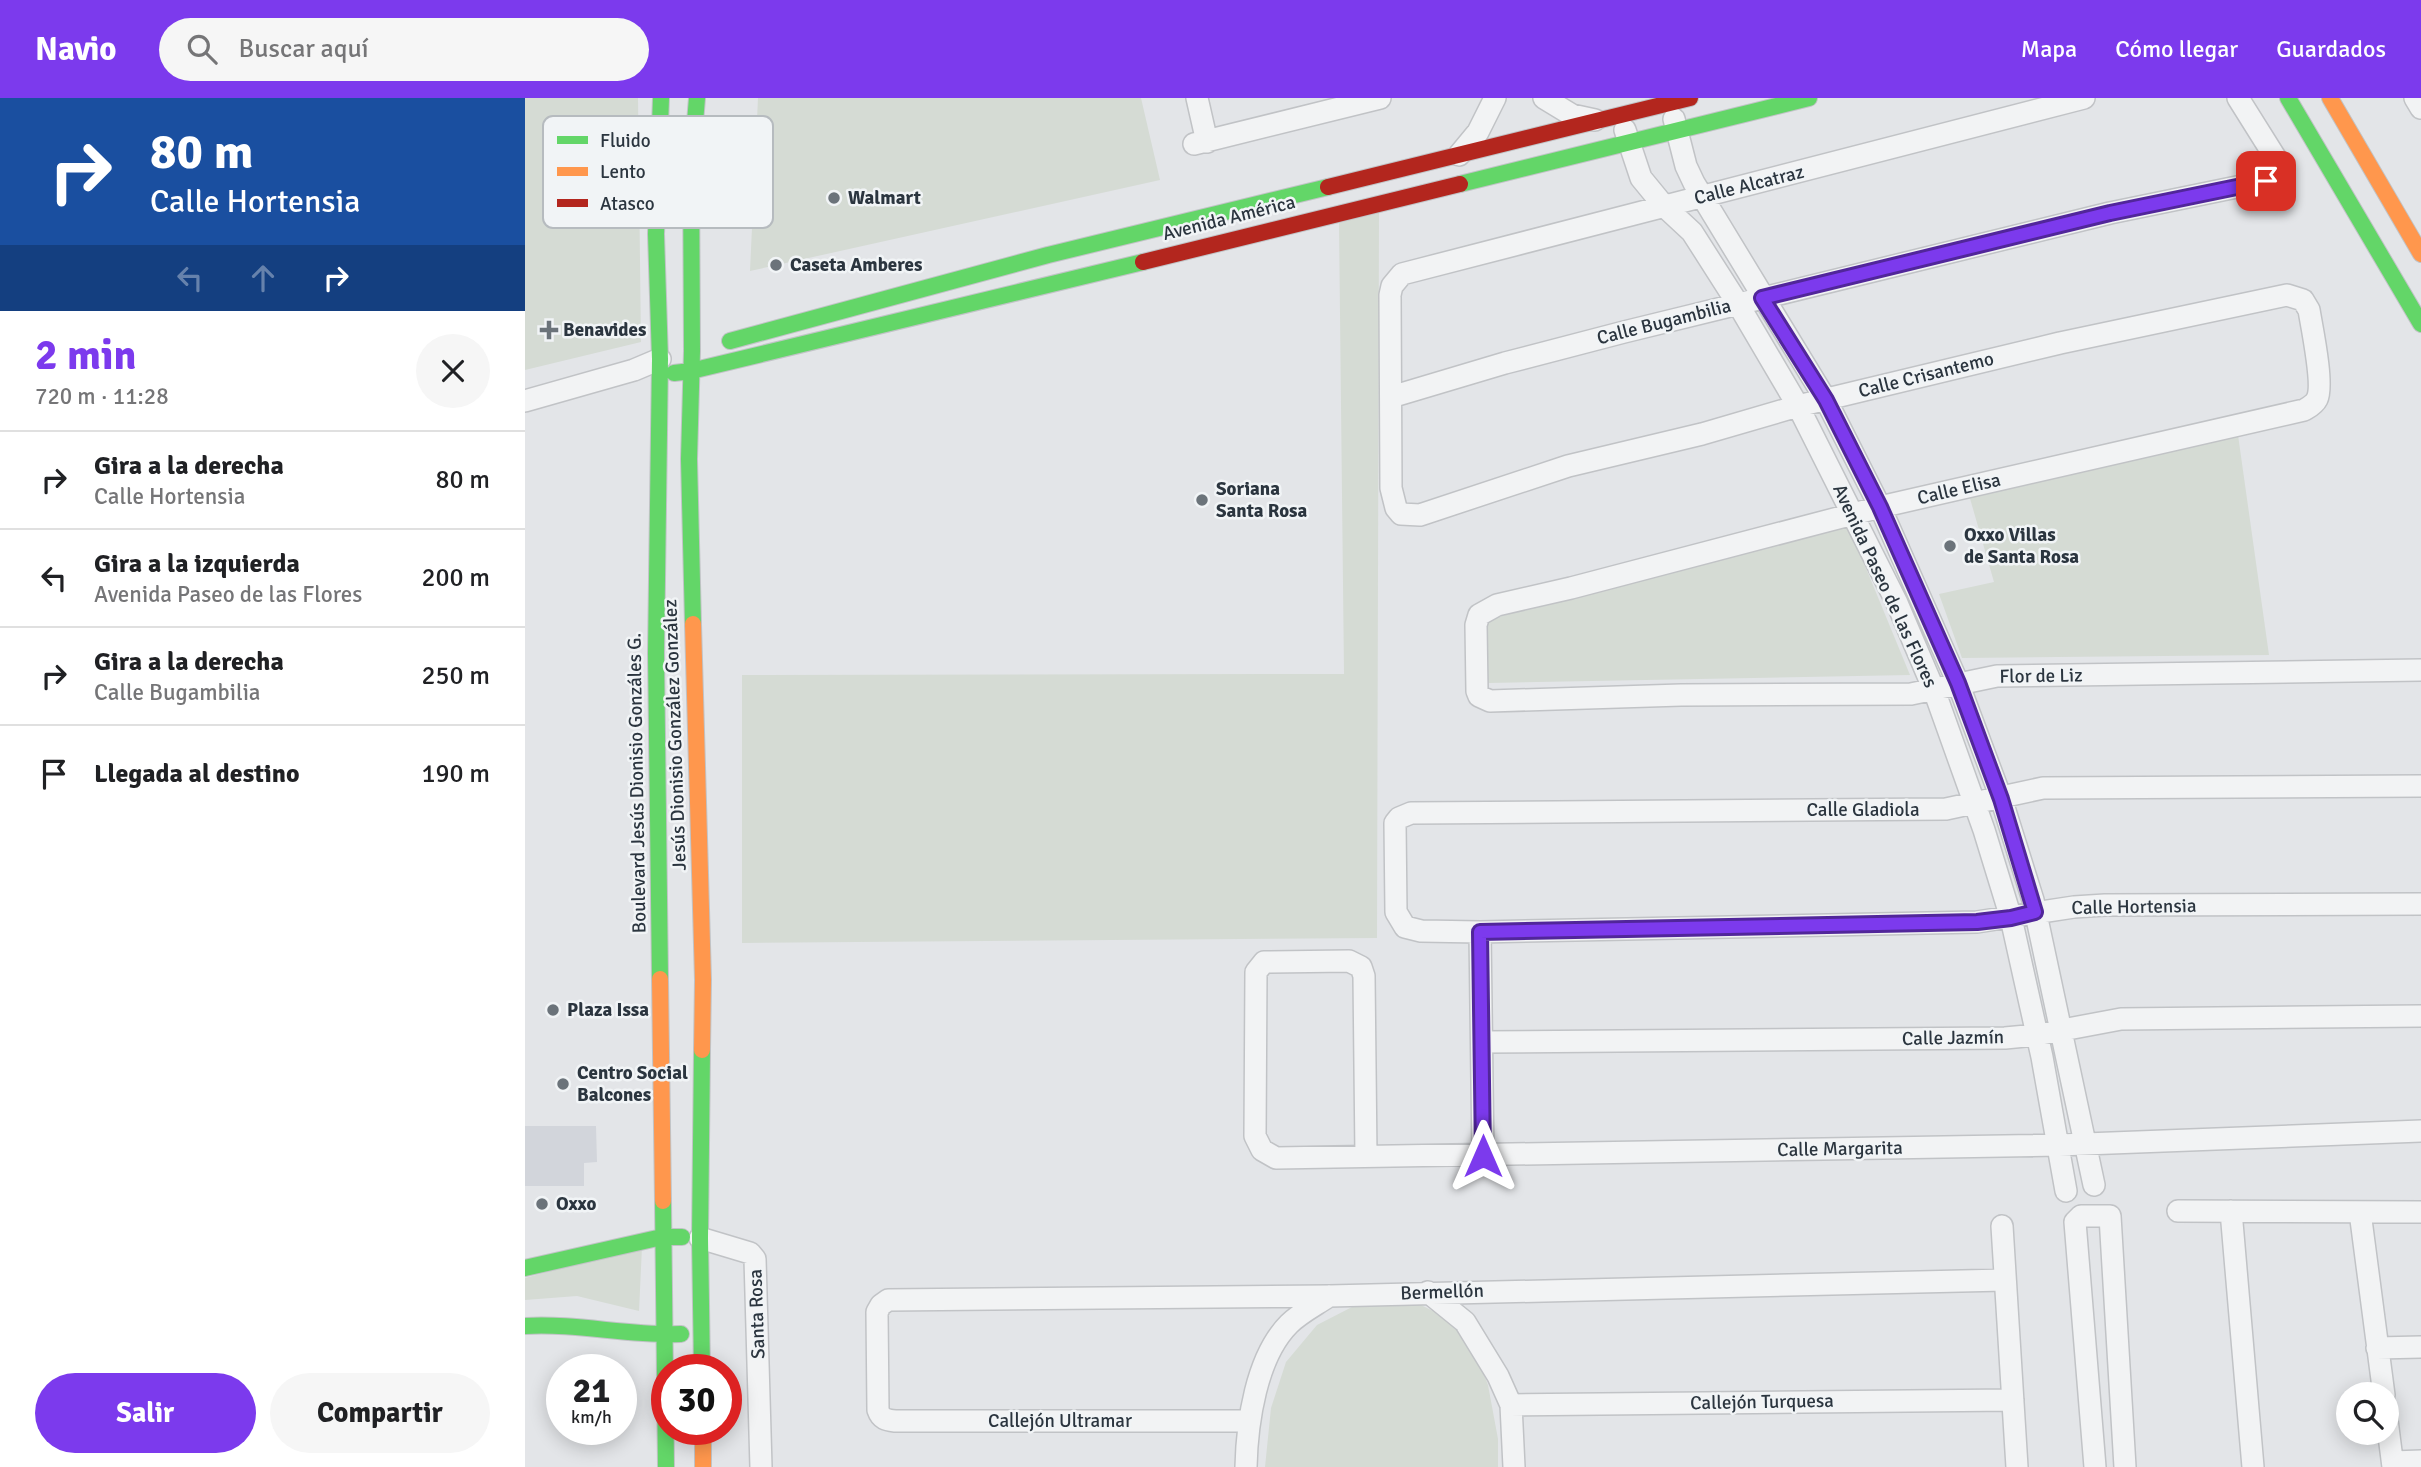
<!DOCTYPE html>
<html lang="es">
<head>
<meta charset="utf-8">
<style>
  :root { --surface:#fff; --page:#f6f6f6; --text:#202124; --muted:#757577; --line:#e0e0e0; --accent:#7c3aed }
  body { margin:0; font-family:Signika,sans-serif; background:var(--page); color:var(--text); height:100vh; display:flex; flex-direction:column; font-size:26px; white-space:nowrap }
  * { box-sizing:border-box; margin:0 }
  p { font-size:23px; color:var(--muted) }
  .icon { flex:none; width:38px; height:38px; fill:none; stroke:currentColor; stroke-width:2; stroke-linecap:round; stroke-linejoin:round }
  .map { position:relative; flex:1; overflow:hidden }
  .side { display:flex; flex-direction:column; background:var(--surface); width:525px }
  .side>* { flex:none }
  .top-card { background:#1a4fa0; color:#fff; overflow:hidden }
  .buttons { position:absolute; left:1811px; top:1284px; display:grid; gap:14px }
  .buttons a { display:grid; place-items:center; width:63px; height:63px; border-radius:50%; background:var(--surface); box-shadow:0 4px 18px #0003; font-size:35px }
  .speed { position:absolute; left:21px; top:1256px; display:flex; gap:14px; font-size:35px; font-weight:700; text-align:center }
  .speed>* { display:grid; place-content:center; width:91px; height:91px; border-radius:50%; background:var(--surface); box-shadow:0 4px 18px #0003; line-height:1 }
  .speed small { font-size:18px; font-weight:400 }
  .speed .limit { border:10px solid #d22; background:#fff; color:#111 }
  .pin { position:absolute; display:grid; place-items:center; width:60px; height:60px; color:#fff; margin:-30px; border-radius:14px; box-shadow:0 4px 10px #0006 }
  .me { position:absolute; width:77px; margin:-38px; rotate:0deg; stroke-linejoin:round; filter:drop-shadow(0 0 5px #0008) }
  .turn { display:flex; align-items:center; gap:24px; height:147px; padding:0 35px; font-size:32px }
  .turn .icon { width:91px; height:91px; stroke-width:2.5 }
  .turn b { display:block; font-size:49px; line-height:60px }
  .lanes { display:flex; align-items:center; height:66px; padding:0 35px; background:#0003; justify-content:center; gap:35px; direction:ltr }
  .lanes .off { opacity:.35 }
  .round { display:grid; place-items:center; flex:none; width:74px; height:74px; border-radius:37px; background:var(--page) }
  .summary { display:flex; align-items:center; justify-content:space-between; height:119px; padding:0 35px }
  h1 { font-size:42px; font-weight:800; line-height:52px; color:var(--accent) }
  .cta { display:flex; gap:14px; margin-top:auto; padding:14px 35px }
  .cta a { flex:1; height:80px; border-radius:42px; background:var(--accent); color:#fff; font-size:28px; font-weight:800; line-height:80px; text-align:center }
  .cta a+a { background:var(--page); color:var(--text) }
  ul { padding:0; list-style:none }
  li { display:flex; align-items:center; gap:21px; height:98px; padding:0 35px; border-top:2px solid var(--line) }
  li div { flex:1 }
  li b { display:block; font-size:26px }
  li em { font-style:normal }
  header { display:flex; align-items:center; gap:42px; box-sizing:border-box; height:98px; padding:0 35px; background:var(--accent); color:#fff }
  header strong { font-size:33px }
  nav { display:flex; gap:38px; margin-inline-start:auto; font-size:24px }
  .search { width:490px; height:63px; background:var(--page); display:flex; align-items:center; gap:18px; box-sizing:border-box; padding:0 24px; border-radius:38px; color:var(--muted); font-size:26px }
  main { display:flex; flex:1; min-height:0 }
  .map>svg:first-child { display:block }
</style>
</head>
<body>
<header>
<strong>Navio</strong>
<div class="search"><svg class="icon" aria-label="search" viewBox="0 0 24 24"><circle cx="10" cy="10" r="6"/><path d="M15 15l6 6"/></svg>Buscar aquí</div>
<nav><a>Mapa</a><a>Cómo llegar</a><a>Guardados</a></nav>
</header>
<main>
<section class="side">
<div class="top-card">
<div class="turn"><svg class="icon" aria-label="right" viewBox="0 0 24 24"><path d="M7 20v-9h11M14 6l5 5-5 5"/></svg><div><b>80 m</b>Calle Hortensia</div></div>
<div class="lanes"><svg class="icon off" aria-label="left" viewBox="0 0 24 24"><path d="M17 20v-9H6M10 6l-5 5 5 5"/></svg><svg class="icon off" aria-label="ahead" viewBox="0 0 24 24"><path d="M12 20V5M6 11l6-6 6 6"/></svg><svg class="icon" aria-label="right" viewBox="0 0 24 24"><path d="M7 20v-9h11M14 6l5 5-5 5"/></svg></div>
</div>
<div class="summary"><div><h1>2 min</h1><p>720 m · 11:28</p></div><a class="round"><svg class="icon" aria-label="close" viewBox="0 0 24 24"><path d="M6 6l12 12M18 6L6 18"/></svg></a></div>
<ul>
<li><svg class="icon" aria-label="right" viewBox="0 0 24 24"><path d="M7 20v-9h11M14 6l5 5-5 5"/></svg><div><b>Gira a la derecha</b><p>Calle Hortensia</p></div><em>80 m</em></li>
<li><svg class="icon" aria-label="left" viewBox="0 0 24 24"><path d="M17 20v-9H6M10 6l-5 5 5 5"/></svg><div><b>Gira a la izquierda</b><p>Avenida Paseo de las Flores</p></div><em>200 m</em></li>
<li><svg class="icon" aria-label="right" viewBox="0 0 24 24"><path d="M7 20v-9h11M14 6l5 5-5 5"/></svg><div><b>Gira a la derecha</b><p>Calle Bugambilia</p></div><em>250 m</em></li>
<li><svg class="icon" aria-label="arrive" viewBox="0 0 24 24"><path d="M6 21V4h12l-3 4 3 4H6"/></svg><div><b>Llegada al destino</b></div><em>190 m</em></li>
</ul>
<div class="cta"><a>Salir</a><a>Compartir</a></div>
</section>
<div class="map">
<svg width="1896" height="1369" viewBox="0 0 1896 1369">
  <rect width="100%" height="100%" fill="#e3e5e8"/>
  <path fill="#d2d5db" d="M0 1028H71L72 1064 59 1065V1088H0Z"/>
  <path fill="#d5dbd4" d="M0 0H113L116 244 0 272Z
    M233 0H616L635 82 225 173Z
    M854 115 852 840 217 845V577L819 576 814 125Z
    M1713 337 1744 557 1437 560 1414 496 1469 484 1444 397Z
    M1322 424 1385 577 963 585 959 523Z
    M117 1149 114 1213 52 1198 0 1202V1180Z
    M858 1204 894 1206 926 1222 950 1253 963 1287 973 1341V1369H740L746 1310 761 1264 792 1227 829 1208Z"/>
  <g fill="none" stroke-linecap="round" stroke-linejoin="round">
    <g stroke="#c1c3c6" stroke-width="24">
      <path id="street" d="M672 0 682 44
        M1019 0 1047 17 1070 22
        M1559 0 877 176 867 188 865 197 866 390 871 410 876 416 895 417 1043 368 1177 336 1273 308 1535 245 1762 197 1778 202 1784 212C1787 230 1799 287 1792 301 1789 307 1784 309 1779 312L1355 409 1046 490 972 507 954 517 951 527 952 593 954 598 965 603 1156 597 1386 596 1472 578 1896 572
        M1890 0 1896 10
        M1149 21 1161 68 1169 85 1301 302 1355 409 1433 585 1476 700 1508 802 1569 1087
        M1100 32 1116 80 1139 108 1167 134 1213 206 1273 308 1372 505 1409 592 1459 732 1486 820 1517 959 1541 1093
        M669 46 855 0
        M934 57 953 34 970 0
        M866 299 980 265 1099 234 1585 115 1741 83 1751 73 1750 59 1713 0
        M0 303 109 272 135 261
        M1896 688 1518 690 1421 711 886 715 874 720 870 725 871 814 880 829 896 833 955 834 1452 824 1549 809 1580 807 1896 806
        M955 834 958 1058
        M958 944 1480 940 1511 937 1596 921 1896 918
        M841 1058 839 878 836 869 824 863 739 864 731 874 730 1038 737 1052 751 1060 1534 1047 1896 1033
        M1653 1113 1896 1114
        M1706 1113 1728 1369
        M1835 1114 1859 1297
        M1477 1128 1492 1369
        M175 1140 225 1155 230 1161 236 1369
        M903 1194 940 1224 973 1278 986 1307 989 1369
        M1852 1250 1896 1249
        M986 1307 1488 1302
        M1862 1322 1868 1369
        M723 1323H370C361 1322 356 1321 353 1312L352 1214 356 1207 363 1202 804 1198 1479 1182
        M1868 1364 1896 1363
        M721 1369C722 1325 731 1259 764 1226 775 1215 791 1207 804 1198
        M1570 1369 1550 1124 1556 1118H1585L1600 1369"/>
    </g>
    <g stroke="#c1c3c6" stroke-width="18">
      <path id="fast" d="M1763 0 1896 226
        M935 86 1284 0
        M205 243 523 157 803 89
        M149 275 166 273 618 164
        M168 526 164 361 167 253 166 73 172 0
        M135 881 131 555 135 261 131 136 136 0
        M138 1103 141 1369
        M0 1170 137 1139H157
        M0 1228C52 1225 104 1238 156 1236
        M177 1272 175 1140 177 952"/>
    </g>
    <g stroke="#c1c3c6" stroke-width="18">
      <path id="slow" d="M1805 0 1896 156
        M168 526 178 882 177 952
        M135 881 138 1103
        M178 1332V1369"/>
    </g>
    <g stroke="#c1c3c6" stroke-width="18">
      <path id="jam" d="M803 89 1165 0
        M618 164 935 86"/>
    </g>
    <use href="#street" stroke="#f2f3f4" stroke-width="21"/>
    <use href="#fast" stroke="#63d668" stroke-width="16"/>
    <use href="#slow" stroke="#ff974d" stroke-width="16"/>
    <use href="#jam" stroke="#b3261e" stroke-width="16"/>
  </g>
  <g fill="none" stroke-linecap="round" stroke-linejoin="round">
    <g stroke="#51269a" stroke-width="18">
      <path id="route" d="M958 1058 955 834 1452 824 1486 820 1510 814 1476 701 1433 585 1355 409 1301 302 1237 200 1585 115 1741 83"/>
    </g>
    <use href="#route" stroke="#7c3aed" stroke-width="12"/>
  </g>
  <g fill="#6b737a" stroke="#f1f4f6" stroke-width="2.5">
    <circle cx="309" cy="100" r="7"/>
    <circle cx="251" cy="167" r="7"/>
    <path d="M20.5 221.5h7v7h7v7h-7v7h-7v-7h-7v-7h7z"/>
    <circle cx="677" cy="402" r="7"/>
    <circle cx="1425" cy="448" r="7"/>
    <circle cx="28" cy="912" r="7"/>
    <circle cx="38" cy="986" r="7"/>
    <circle cx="17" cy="1106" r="7"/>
  </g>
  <g text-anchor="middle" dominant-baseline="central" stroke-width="5" stroke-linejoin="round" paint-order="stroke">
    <g font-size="19" fill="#2b353f" stroke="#f1f4f6">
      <text transform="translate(1224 87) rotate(-14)">Calle Alcatraz</text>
      <text transform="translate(704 120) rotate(-14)">Avenida América</text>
      <text transform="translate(1139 224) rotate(-14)">Calle Bugambilia</text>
      <text transform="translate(1401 277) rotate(-14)">Calle Crisantemo</text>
      <text transform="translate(1434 391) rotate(-13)">Calle Elisa</text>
      <text transform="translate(1360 488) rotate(65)">Avenida Paseo de las Flores</text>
      <text transform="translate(1516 578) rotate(-1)">Flor de Liz</text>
      <text transform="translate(150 637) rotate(-92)">Jesús Dionisio González González</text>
      <text transform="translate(112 685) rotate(-91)">Boulevard Jesús Dionisio Gonzáles G.</text>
      <text x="1338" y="712">Calle Gladiola</text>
      <text transform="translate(1609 809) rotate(-1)">Calle Hortensia</text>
      <text transform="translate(1428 940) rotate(-1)">Calle Jazmín</text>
      <text transform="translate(1315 1051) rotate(-1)">Calle Margarita</text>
      <text transform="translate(917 1194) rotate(-2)">Bermellón</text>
      <text transform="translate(232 1216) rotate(-92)">Santa Rosa</text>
      <text transform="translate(1237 1304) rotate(-1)">Callejón Turquesa</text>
      <text x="535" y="1323">Callejón Ultramar</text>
    </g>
    <g font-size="19" font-weight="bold" fill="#2b353f" stroke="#f1f4f6" text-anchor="start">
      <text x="323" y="100">Walmart</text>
      <text x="265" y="167">Caseta Amberes</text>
      <text x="38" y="232">Benavides</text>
      <text x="691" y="391">Soriana<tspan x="691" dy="22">Santa Rosa</tspan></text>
      <text x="1439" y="437">Oxxo Villas<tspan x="1439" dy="22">de Santa Rosa</tspan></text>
      <text x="42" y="912">Plaza Issa</text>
      <text x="52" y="975">Centro Social<tspan x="52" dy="22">Balcones</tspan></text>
      <text x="31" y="1106">Oxxo</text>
    </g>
  </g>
  <rect x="18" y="18" width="230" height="112" rx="10" fill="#f1f4f6" stroke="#b6bbbf" stroke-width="2"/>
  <rect x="32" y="38" width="31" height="8" fill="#63d668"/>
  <rect x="32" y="69" width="31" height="9" fill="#ff974d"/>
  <rect x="32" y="101" width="31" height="8" fill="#b3261e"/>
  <g font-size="19" fill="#2b353f">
    <text x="75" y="49">Fluido</text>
    <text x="75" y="80">Lento</text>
    <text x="75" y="112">Atasco</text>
  </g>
</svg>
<div class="buttons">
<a><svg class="icon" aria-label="search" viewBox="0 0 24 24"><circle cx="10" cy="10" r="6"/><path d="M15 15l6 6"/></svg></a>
</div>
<div class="speed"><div>21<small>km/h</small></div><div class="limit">30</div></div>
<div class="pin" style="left:1741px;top:83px;background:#d93025"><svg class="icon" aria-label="arrive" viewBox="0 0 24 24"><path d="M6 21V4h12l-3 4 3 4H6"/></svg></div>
<svg class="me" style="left:958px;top:1058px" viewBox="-20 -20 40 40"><path d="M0-17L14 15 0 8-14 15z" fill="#7c3aed" stroke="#fff" stroke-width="4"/></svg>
</div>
</main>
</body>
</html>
